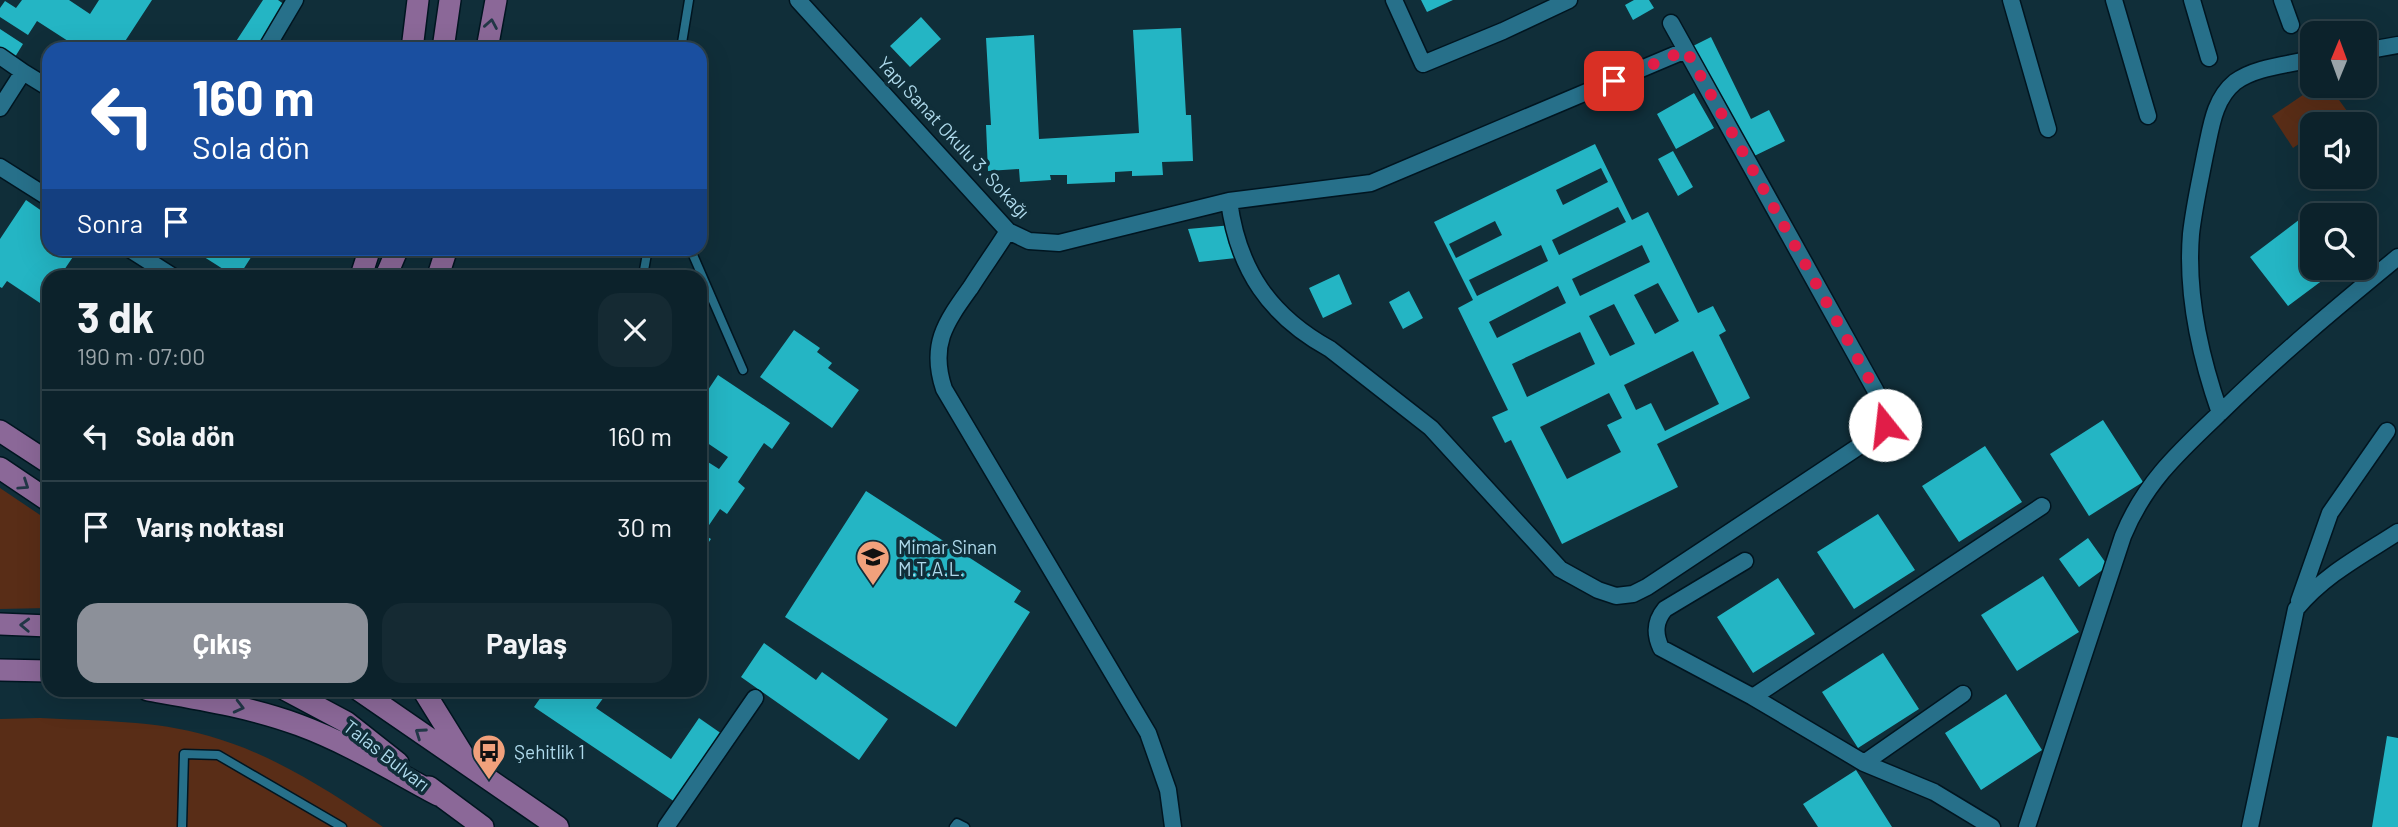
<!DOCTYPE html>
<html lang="tr">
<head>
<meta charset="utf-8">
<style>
  :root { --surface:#0c222b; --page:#152a33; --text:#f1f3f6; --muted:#9aa4a9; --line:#2c3f47; --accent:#8c9099 }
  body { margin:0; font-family:Barlow,sans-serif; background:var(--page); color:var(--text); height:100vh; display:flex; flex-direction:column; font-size:26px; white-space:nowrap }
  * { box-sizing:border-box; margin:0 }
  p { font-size:23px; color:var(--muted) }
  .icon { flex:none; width:38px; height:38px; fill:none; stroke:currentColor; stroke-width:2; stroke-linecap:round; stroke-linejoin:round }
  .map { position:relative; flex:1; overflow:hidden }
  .panel { position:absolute; left:42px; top:270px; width:665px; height:427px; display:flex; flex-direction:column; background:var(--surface); border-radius:21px; box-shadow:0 7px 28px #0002,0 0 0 2px var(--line) }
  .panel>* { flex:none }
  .guide { position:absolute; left:42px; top:42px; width:665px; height:214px; border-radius:21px; box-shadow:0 7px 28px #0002,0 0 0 2px var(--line); background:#1a4fa0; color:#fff; overflow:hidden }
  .needle { width:46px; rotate:1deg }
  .fabs { position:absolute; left:2300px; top:21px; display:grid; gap:14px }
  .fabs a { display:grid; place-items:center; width:77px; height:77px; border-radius:14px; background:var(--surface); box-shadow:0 7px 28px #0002,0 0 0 2px var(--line); font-size:35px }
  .pin { position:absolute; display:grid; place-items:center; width:60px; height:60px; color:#fff; margin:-30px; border-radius:14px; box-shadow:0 4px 10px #0006 }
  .me { position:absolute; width:77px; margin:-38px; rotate:344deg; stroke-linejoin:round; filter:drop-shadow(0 0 5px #0008) }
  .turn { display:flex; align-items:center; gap:24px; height:147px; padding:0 35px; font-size:32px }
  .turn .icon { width:91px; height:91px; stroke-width:2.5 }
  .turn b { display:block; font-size:49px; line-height:60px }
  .then { display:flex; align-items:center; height:66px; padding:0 35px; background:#0003; gap:14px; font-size:26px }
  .round { display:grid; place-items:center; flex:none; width:74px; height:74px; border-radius:21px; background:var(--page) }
  .head { display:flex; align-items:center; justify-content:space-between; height:119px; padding:0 35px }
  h1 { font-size:42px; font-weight:700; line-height:52px }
  .primary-button { display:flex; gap:14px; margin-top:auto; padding:14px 35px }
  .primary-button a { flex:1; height:80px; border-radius:21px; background:var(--accent); color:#fff; font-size:28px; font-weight:700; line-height:80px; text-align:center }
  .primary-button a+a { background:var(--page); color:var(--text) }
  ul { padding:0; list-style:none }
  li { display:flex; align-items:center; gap:21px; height:91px; padding:0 35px; border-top:2px solid var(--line) }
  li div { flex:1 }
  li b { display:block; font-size:26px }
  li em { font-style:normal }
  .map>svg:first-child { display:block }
</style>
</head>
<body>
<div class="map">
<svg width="2398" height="827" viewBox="0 0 2398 827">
  <rect width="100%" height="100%" fill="#102e39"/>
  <path fill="#592d17" d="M2316 86H2329L2347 111 2327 124H2312V135L2293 148 2272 116Z
    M0 488 49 521V608L0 609Z
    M40 718C96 721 155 720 209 736 273 754 329 791 383 827H0V719Z"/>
  <path fill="#24b5c4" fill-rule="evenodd" d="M22 0H69L90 14 99 0H152L120 49H63L68 41 37 21 28 35 0 17V8L5 1 16 8Z
    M263 0H278L288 7 261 49H231Z
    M1421 0H1453L1427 12Z
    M1634 0H1649L1654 8 1633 20 1625 5Z
    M921 17 941 39 910 67 890 46Z
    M1181 28 1186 115H1191L1193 161 1162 162 1163 175 1132 176V171L1115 172V182L1067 184V175H1050L1051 180 1020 182 1019 169 988 171 986 125H991L986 38 1034 35 1039 139 1139 133 1133 30Z
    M0 29 23 44 15 57 0 47Z
    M1711 37 1751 119 1769 110 1785 141 1748 159 1693 46Z
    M1694 93 1714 128 1676 149 1657 114Z
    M1595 144 1632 220 1648 212 1698 313 1713 306 1726 331 1719 335 1750 398 1657 444 1678 487 1562 544 1511 440 1505 443 1492 417 1508 410 1458 308 1473 300 1434 222ZM1601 168 1608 182 1563 205 1556 190ZM1618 207 1626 222 1559 255 1552 240ZM1495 221 1502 235 1456 258 1449 244ZM1541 245 1548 261 1477 296 1469 280ZM1642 245 1650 262 1580 296 1572 279ZM1658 283 1679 321 1655 334 1634 295ZM1558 286 1566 303 1497 338 1489 322ZM1614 304 1635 344 1610 356 1589 316ZM1580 332 1595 364 1527 397 1512 364ZM1693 351 1719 404 1665 431 1651 403 1636 410 1624 385ZM1609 393 1622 418 1607 425 1621 452 1567 479 1540 427Z
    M1673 151 1693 187 1678 196 1658 159Z
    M26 200 49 216V248H79L60 276H49V309L7 281 2 288 0 287V239Z
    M2308 213 2312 218V268H2339L2288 306 2250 257Z
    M1232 225 1236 258 1199 262 1188 229Z
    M190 248H257L239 276H234Z
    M1339 274 1352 304 1323 318 1309 288Z
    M1409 291 1423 318 1403 329 1389 302Z
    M794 330 820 348 817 352 832 363 828 368 859 390 832 428 760 377Z
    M718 375 790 423 772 449 764 443 738 482 745 488 727 514 720 509 703 534 711 539 700 555V457L719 469 728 457 700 438V402Z
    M2103 420 2143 482 2089 516 2050 454Z
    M1985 446 2022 502 1959 542 1922 486Z
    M866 491 1021 591 1014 602 1030 612 956 727 785 617Z
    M1878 514 1915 570 1854 609 1817 552Z
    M2088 538 2108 566 2079 587 2059 559Z
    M2043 576 2079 632 2017 671 1981 615Z
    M1778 578 1815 634 1753 673 1717 617Z
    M764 643 816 680 822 672 888 719 859 760 741 677Z
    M1883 653 1919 709 1858 748 1822 692Z
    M546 690H609L596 708 671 759 699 718 722 734 675 802 534 707Z
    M2006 694 2042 750 1981 790 1945 733Z
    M2387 736 2398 738V827H2372Z
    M1856 770 1892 827H1818L1803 804Z"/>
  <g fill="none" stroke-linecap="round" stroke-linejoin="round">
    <g stroke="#001520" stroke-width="11">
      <path id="service" d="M681 49 689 0
        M690 248 743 370
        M643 276 648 248
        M182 827 184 754 218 755 342 827
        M954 827 957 823 965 827"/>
    </g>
    <g stroke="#001520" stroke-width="19">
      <path id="minor" d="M798 0 1008 231 1029 241 1059 243 1229 201 1371 183 1686 50
        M1394 0 1423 64 1503 31 1569 0
        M2011 0 2048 129
        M2114 0 2148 116
        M2192 0 2209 58
        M2282 0 2291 25
        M266 49 295 0
        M2364 51 2398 45
        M0 56 23 72
        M0 108 23 72 49 88
        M0 167 49 198
        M1229 201C1238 270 1270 316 1330 349L1431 428 1560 569 1598 590 1616 596 1633 594 1647 587 1882 431 1886 418 1883 404 1671 23
        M1008 231C996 250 983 268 971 287 946 322 929 344 944 389L1148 733 1168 790 1173 827
        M128 248 172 276
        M2220 413C2200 356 2186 295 2191 234 2194 207 2200 181 2205 155 2211 129 2213 100 2235 82 2255 67 2287 65 2312 59
        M1745 561 1665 609C1655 621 1654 633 1661 648L1753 697 1864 763 1934 792 1992 827
        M2299 601 2330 513 2387 431
        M1753 697 2042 506
        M1864 763 1963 694
        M666 827 755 698
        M2027 827 2123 536C2145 482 2180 451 2221 412 2277 357 2337 307 2398 257
        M2250 827 2296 609C2324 575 2361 556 2398 532"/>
    </g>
    <g stroke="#001520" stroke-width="24">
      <path id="primary" d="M412 49 418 0
        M443 49 450 0
        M487 49 496 0
        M361 276 370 248
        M386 276 398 248
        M438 276 447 248
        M0 431 49 463
        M0 468 49 501
        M0 624 49 626
        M0 670 49 671
        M148 690C199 699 250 707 299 725 348 743 393 771 438 795
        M286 690 346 722 398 763
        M359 690 558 827
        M423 690 467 761
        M429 787 483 827"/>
    </g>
    <use href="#service" stroke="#27708a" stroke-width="8"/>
    <use href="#minor" stroke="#27708a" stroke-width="16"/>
    <use href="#primary" stroke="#8b6898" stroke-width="21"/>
  </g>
  <defs><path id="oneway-chevron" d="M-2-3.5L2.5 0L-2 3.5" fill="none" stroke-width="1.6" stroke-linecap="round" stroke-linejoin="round" transform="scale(1.75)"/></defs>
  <g stroke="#223747">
    <use href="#oneway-chevron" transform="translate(491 24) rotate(-80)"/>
    <use href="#oneway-chevron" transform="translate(24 485) rotate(34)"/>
    <use href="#oneway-chevron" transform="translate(25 625) rotate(-178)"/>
    <use href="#oneway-chevron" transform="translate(239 707) rotate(14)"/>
    <use href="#oneway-chevron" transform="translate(420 733) rotate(-145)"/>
  </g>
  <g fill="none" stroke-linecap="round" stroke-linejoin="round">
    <path stroke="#e11d48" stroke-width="12" stroke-dasharray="0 21.6" d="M1614 81 1686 50 1883 404 1885 411V425"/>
  </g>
  <defs>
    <g id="school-pin" transform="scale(1.75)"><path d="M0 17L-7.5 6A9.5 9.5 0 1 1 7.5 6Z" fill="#f1a17c" stroke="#102e39"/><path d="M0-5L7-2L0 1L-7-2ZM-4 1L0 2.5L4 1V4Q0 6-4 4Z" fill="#111"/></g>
    <g id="bus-pin" transform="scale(1.75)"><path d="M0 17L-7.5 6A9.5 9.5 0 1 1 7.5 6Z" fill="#f1a17c" stroke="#102e39"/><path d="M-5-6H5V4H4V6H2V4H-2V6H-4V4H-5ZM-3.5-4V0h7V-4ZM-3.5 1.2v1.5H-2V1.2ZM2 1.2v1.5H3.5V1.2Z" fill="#111"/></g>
  </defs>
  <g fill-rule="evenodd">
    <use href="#school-pin" x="873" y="557"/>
    <use href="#bus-pin" x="489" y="751"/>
  </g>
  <g text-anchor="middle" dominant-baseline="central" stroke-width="7" stroke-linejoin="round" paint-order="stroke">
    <g font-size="19" fill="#aed9eb" stroke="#102e39">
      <text transform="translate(954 137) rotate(47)">Yapı Sanat Okulu 3. Sokağı</text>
      <text transform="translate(387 755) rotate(38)">Talas Bulvarı</text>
    </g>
    <g font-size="19" fill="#aed9eb" stroke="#102e39" text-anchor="start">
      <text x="898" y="546">Mimar Sinan<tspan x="898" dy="22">M.T.A.L.</tspan></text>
      <text x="514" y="751">Şehitlik 1</text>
    </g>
  </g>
</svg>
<div class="fabs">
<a><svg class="needle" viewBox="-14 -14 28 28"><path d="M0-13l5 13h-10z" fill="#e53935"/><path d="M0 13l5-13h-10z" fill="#9aa4a9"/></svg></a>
<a><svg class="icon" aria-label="sound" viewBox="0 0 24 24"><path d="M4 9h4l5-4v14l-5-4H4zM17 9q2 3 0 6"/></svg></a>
<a><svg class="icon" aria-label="search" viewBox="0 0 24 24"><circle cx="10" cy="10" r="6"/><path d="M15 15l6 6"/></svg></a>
</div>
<div class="pin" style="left:1614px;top:81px;background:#d93025"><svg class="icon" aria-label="arrive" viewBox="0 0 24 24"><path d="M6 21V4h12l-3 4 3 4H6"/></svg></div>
<svg class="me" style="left:1885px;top:425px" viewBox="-20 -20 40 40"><circle r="19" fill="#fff"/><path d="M0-13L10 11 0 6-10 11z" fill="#e11d48"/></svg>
<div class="guide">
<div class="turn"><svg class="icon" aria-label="left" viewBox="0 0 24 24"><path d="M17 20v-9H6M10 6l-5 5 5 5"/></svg><div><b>160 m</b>Sola dön</div></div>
<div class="then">Sonra<svg class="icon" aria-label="arrive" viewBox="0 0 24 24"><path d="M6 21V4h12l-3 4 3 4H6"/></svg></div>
</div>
<section class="panel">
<div class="head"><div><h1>3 dk</h1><p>190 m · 07:00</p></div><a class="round"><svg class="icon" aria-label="close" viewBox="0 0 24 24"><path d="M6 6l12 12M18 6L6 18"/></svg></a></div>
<ul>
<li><svg class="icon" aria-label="left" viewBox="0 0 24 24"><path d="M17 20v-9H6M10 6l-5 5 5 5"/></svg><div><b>Sola dön</b></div><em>160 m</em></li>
<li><svg class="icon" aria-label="arrive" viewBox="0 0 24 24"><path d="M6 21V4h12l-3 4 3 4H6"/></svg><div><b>Varış noktası</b></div><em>30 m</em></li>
</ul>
<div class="primary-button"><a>Çıkış</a><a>Paylaş</a></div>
</section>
</div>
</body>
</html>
